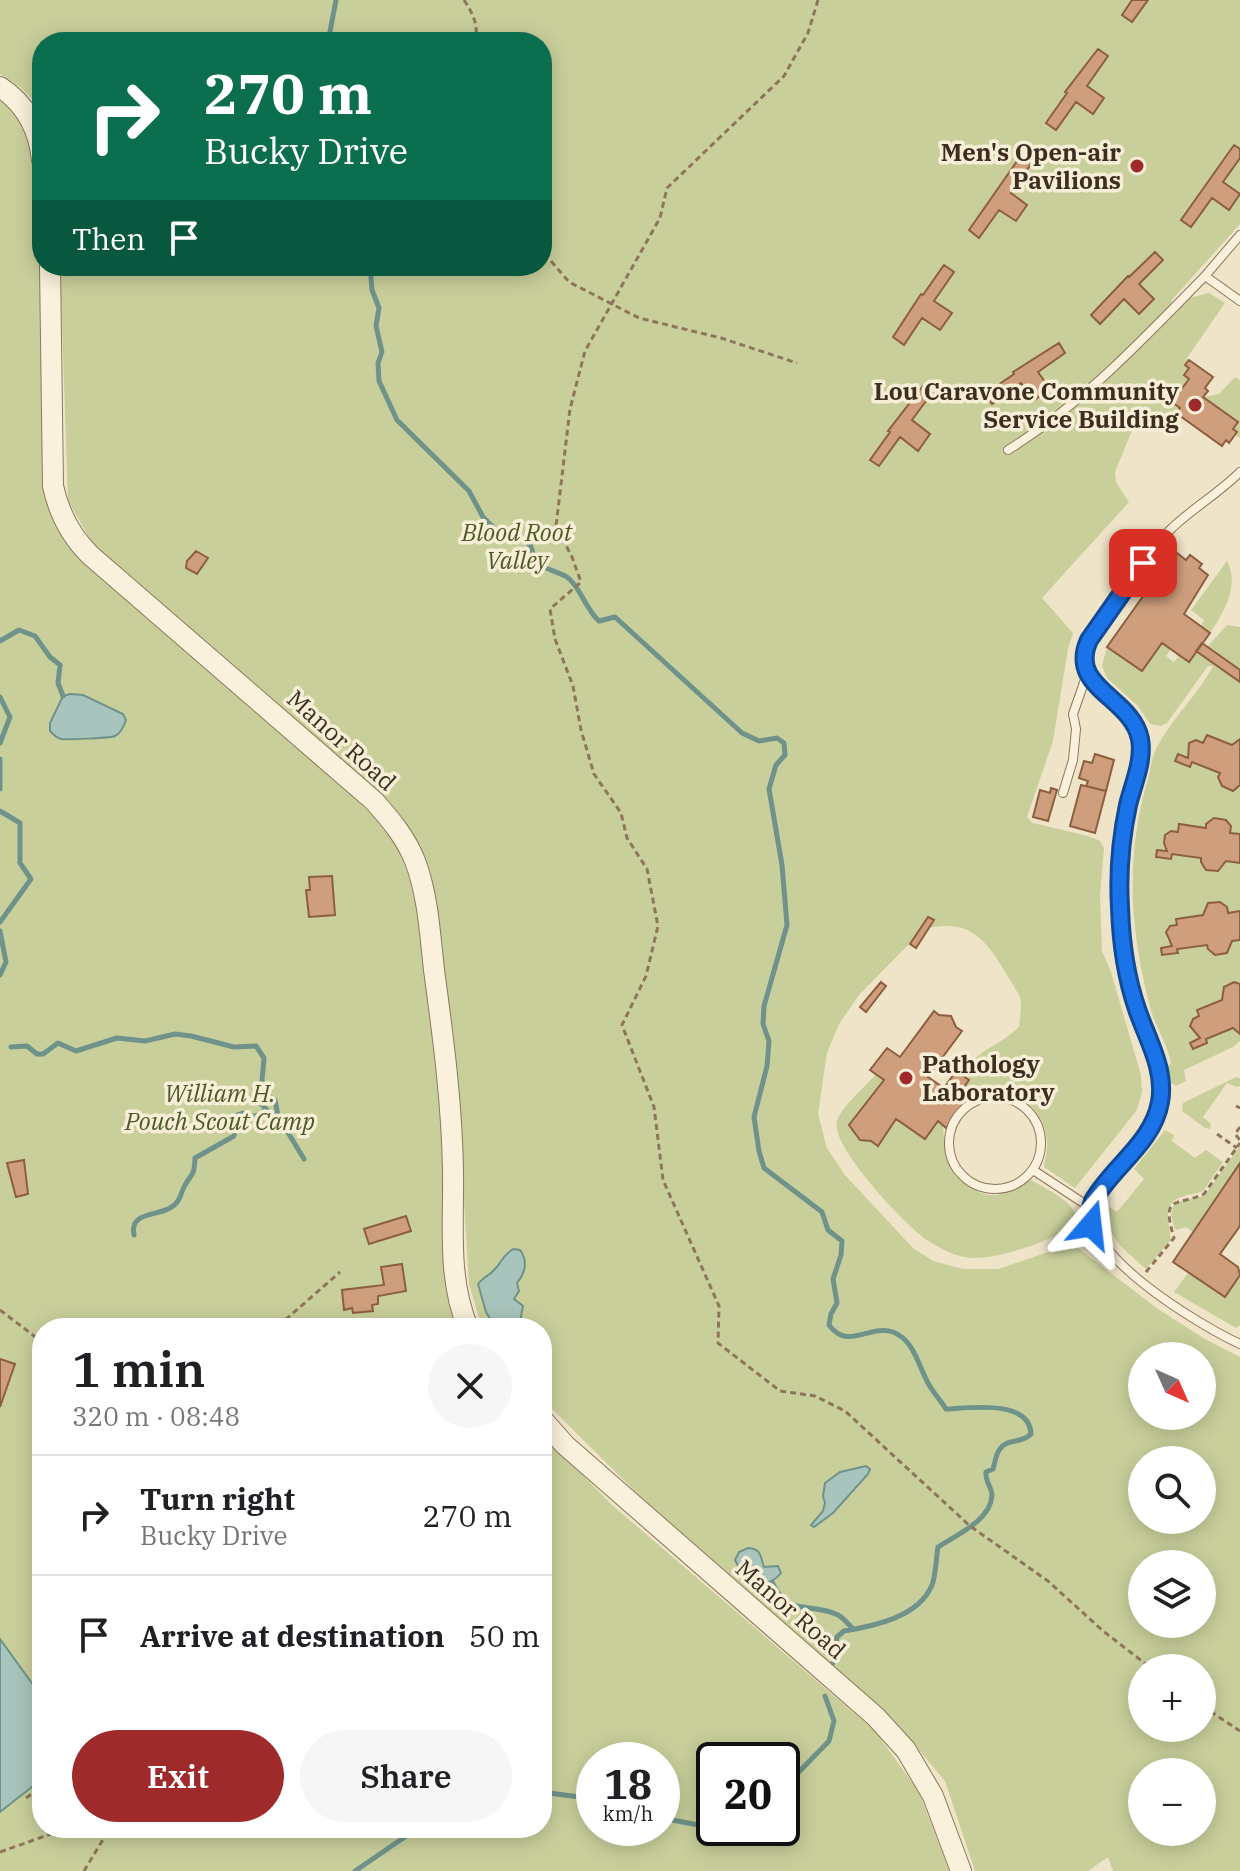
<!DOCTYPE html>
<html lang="en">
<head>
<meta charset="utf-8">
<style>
  :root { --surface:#fff; --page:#f6f6f6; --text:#202124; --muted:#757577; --line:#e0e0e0; --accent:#9e2a2b }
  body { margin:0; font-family:"IBM Plex Serif",serif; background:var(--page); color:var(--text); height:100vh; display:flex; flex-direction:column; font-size:30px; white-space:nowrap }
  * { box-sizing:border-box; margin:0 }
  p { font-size:26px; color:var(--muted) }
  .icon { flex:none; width:44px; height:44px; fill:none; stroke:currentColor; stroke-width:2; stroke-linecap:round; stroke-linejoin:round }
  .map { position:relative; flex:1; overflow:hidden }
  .panel { position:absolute; left:32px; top:1318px; width:520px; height:520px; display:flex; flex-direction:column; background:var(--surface); border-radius:32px; box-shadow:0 4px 20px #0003 }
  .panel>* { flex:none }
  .guide { position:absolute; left:32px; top:32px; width:520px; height:244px; border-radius:32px; box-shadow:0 4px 20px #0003; background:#0b6e4f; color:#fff; overflow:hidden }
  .needle { width:52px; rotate:135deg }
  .controls { position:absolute; left:1128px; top:1342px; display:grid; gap:16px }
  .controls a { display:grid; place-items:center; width:88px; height:88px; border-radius:50%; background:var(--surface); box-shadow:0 4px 20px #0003; font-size:40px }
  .speed { position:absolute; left:576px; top:1742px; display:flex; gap:16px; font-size:40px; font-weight:700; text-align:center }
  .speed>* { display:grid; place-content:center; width:104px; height:104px; border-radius:50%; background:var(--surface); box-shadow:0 4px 20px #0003; line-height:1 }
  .speed small { font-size:20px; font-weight:400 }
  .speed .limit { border:4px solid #111; border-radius:12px; background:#fff; color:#111 }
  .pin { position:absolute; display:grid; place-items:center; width:68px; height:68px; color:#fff; margin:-34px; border-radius:16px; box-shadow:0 4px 12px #0006 }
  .me { position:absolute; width:88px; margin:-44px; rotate:17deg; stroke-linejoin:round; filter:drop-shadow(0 0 6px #0008) }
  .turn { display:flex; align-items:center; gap:28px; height:168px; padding:0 40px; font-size:36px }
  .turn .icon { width:104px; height:104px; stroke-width:2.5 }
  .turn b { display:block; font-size:56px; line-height:68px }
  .then { display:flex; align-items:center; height:76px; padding:0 40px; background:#0003; gap:16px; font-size:30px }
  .round { display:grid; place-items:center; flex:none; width:84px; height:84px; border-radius:42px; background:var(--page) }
  .summary { display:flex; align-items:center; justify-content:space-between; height:136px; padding:0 40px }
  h1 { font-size:48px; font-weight:600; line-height:60px }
  .action { display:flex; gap:16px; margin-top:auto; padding:16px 40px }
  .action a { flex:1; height:92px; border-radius:48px; background:var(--accent); color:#fff; font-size:32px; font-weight:600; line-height:92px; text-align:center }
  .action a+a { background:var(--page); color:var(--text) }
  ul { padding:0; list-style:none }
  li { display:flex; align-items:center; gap:24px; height:120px; padding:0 40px; border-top:2px solid var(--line) }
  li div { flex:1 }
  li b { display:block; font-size:30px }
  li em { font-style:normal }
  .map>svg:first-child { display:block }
</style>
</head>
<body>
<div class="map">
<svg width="1240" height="1871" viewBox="0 0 1240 1871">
  <rect width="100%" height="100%" fill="#f0e4c8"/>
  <path fill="#c9cf9b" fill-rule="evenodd" d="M0 0H1240V224L1171 301 1178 307 1189 298 1209 293 1225 303 1187 358 1189 379 1173 402 1180 408 1169 428 1140 411 1115 472 1116 482 1129 502 1042 598 1073 633 1068 649 1053 741 1027 817 1033 823 1088 836 1100 841 1104 848 1100 895 1102 951 1111 972 1141 1075 1142 1092 1137 1110 1075 1188 1044 1167C1045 1159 1048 1150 1047 1142 1046 1117 1024 1091 999 1090 986 1090 973 1096 962 1101L957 1097C970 1046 985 1057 1019 1027 1020 1019 1021 1010 1021 1002 1020 993 1011 983 1007 975 987 941 971 919 929 928L934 920 928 917 914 939 859 995 839 1024 827 1053 818 1114 827 1148 845 1175 913 1248 933 1261 963 1269H998L1057 1249 1078 1248 1158 1309 1205 1339 1240 1357V1871H1113L1108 1857 1088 1871H975L945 1781 892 1718 686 1542 542 1399V1328H482L469 1284 457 1086 420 850 97 551 68 501 60 266H542V42H42V109L20 87 0 74ZM1142 1356H1202V1416H1142ZM1142 1460H1202V1520H1142ZM1142 1564H1202V1624H1142ZM1142 1668H1202V1728H1142ZM1142 1772H1202V1832H1142Z
    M0 100 15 112 25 130 32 155 42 299 45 454 87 564 361 804C374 817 388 829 396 846 420 892 422 949 428 1000 441 1109 448 1219 457 1328H42V1828H542V1434L612 1505 875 1731 919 1792 949 1871H0ZM594 1760H662V1828H594ZM714 1760H782V1828H714Z
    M1235 377 1240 380V438L1235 435 1237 431 1233 429 1238 422 1203 397 1219 394Z
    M1227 561C1240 586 1224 612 1210 633L1201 626 1204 620 1191 610Z
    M1227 625 1240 627V670L1207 647Z
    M1162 643 1171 649 1166 656 1174 662 1178 657 1175 652 1196 651 1240 682V739L1232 745 1207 735 1203 743 1196 740 1189 743 1187 749 1192 762 1220 773 1218 777 1222 786 1233 791 1240 785V834L1230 833 1231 826 1225 820 1214 818 1206 828 1179 824 1178 832 1171 831 1165 835 1164 843 1167 851 1157 850 1156 857 1172 854 1201 858V862L1207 870 1218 871 1226 861 1240 863V911L1228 913 1227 907 1220 902 1208 903 1203 915 1177 919V925L1170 926 1166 932 1167 939 1177 953V949L1207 945 1208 949 1215 955 1227 953 1232 941 1240 940V984L1234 982 1224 987 1222 1000 1197 1010 1199 1016 1193 1019 1190 1026 1200 1038 1190 1043 1193 1049 1207 1043 1206 1039 1233 1028 1240 1034V1041L1233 1047 1184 1070 1186 1081 1176 1086 1171 1083 1168 1065 1171 1064C1168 1044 1155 1027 1150 1007 1130 929 1125 861 1147 782 1151 771 1151 757 1157 747 1172 718 1198 695 1213 666H1208L1167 723 1161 726 1150 724 1138 706 1107 678 1102 666 1107 647 1142 671Z
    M876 1074 884 1080 855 1119V1135L860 1140 871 1141 878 1146 896 1119 925 1139 938 1121 943 1125C945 1153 944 1167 968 1185 975 1190 983 1195 991 1195 1005 1196 1019 1186 1031 1180 1048 1190 1072 1200 1078 1219L1075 1225C1050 1241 1001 1259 971 1258 956 1257 939 1248 927 1240 906 1226 829 1145 837 1121 841 1107 866 1086 876 1074Z
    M1236 1077 1240 1078V1086L1237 1087 1227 1083 1203 1117 1211 1124 1210 1129 1205 1128 1182 1111 1183 1103Z
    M1165 1130 1174 1135 1172 1141 1195 1158 1206 1150 1223 1162 1203 1191C1196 1194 1191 1194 1184 1196 1161 1202 1169 1222 1171 1240L1146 1269C1126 1251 1102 1235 1108 1206L1117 1212 1144 1179 1134 1169Z
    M1240 1146V1163L1194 1233 1186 1227 1175 1230 1171 1215 1173 1206 1181 1201 1204 1196Z
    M1188 1273 1225 1297 1240 1275V1325L1236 1328 1174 1292Z"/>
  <path fill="#a9c4bc" stroke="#6f938a" stroke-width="2" d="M70 694 83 695 123 714 126 720C124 726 121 733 115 736 111 738 66 740 61 739 55 737 55 736 50 731V723L63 696Z
    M513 1249 520 1250C528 1261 525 1273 517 1283L519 1291 514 1299 523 1306 519 1327 496 1328 486 1312 478 1284C483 1277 489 1276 494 1270 503 1261 501 1257 513 1249Z
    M866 1466 870 1469 868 1474 833 1513 814 1527 811 1525 823 1511 825 1503 823 1496 825 1483 840 1472Z
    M748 1548C762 1549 760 1556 764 1567L778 1566 781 1573C765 1593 744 1580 735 1560L739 1552Z
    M0 1639 42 1697V1779L0 1812Z"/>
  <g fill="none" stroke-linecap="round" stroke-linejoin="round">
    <path stroke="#6f938a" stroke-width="5" d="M328 42 336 0
      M370 266 372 290 379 308 376 326 382 352 378 363 379 381 397 420 469 491 483 517 495 529 524 538 531 547 536 563C545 569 559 572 567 577 580 586 586 610 599 621L615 617 742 733 759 741 777 738 784 743 785 755 776 765 769 789 782 865 787 925 764 1006 763 1024 769 1041 767 1066 754 1117 759 1151 764 1168 822 1212 828 1230 842 1241 841 1255 833 1279 837 1303 831 1314 829 1325C848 1351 869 1324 893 1332 914 1340 918 1365 928 1383 933 1392 940 1400 946 1409 969 1408 1030 1399 1031 1434 1022 1444 1007 1438 1000 1449 996 1453 995 1463 993 1469L986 1472C985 1482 992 1487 992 1496 990 1521 956 1535 938 1547 936 1559 936 1574 932 1585 919 1617 874 1626 844 1631L837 1637 833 1663
      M0 641 19 630 35 636 50 657 60 665 58 683 63 696
      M0 697 10 717 0 743
      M0 759V789
      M0 811 20 823V863L31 879 0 922
      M0 931 6 962 0 975
      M11 1047 27 1046 37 1054H43L58 1043 76 1051 117 1038 145 1041 175 1034 191 1036 234 1047 256 1046 264 1058 260 1103 284 1126 304 1159
      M260 1091 275 1100 279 1121
      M134 1235C129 1212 157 1216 170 1208 180 1203 180 1195 184 1187 192 1172 194 1178 195 1158L234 1136 237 1115 243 1113C253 1118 259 1117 265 1109
      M772 1582C787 1617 812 1602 838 1615 844 1618 848 1624 853 1629
      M542 1792 594 1799
      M782 1816 791 1780 829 1741 834 1721 825 1696
      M662 1818 714 1828
      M716 1828 758 1831 762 1828
      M355 1871 418 1828"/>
  </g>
  <path fill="#cf9f7d" stroke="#8d5f41" stroke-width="2" d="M1132 0H1148L1132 22 1122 15Z
    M1098 49 1108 56 1087 86 1104 98 1093 114 1076 102 1056 130 1046 123 1067 93 1065 92Z
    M1234 145 1240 149V158L1223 182 1240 194 1229 210 1212 198 1191 227 1181 220Z
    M1020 157 1031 164 1011 193 1027 205 1016 221 999 210 979 238 969 230Z
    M1155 252 1163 260 1139 284 1154 299 1139 314 1124 299 1100 324 1091 315 1128 276 1129 277Z
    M944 265 954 272 934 301 952 313 940 330 922 318 904 345 893 337 921 294 923 295Z
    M1059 343 1065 353 1038 372 1050 389 1033 401 1021 383 992 404 985 394 1014 374 1013 372Z
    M1189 360 1213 377 1205 388 1208 391 1203 397 1238 422 1233 429 1237 432 1229 443 1226 440 1222 446 1176 413 1180 408 1172 402 1189 379 1184 375 1189 368 1185 365Z
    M923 386 932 393 912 420 930 434 918 451 900 437 879 466 870 460 890 432 888 431Z
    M196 551 208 558 197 574 186 568 187 561Z
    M1177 553 1186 560 1190 555 1202 564 1199 568 1208 575 1184 614 1210 633 1189 662 1162 643 1142 671 1107 647 1168 561 1170 562Z
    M1202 643 1240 670V682L1196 651Z
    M1207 735 1232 745 1240 739V785L1233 791 1222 786 1218 777 1220 773 1192 762 1190 767 1175 761 1178 754 1188 758 1189 743 1196 740 1203 743Z
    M1095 754 1114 760 1106 791 1086 786 1088 781 1079 778 1084 761 1092 763Z
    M1081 785 1106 791 1095 833 1070 826Z
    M1051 788 1057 790 1048 821 1033 817 1040 790 1050 793Z
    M1214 818 1226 820 1231 826 1230 833 1240 834V863L1226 861 1218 871 1206 870 1201 862V858L1172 854 1171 859 1156 857 1157 850 1167 851 1164 843 1165 835 1171 831 1178 832 1179 824 1206 828V824Z
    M332 876 335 915 309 917 306 890H310L309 877Z
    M1220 902 1227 907 1228 913 1240 911V940L1232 941 1227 953 1215 955 1208 949 1207 945 1177 949 1178 953 1162 955 1161 948 1172 946 1166 932 1170 926 1177 925 1176 919 1203 915 1208 903Z
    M928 917 934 920 916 948 910 944Z
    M881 982 886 986 866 1012 860 1007Z
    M1234 982 1240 984V1034L1233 1028 1206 1039 1207 1043 1193 1049 1190 1043 1200 1038 1190 1026 1193 1019 1199 1016 1197 1010 1222 1000 1224 987Z
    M934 1011 939 1015 951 1016 956 1027 962 1031 928 1077 944 1088 956 1071 969 1080 957 1097 964 1103 946 1128 938 1121 925 1139 896 1119 878 1146 871 1141 860 1140 849 1125 884 1080 870 1070 887 1048 900 1057Z
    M24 1160 28 1194 16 1197 7 1163Z
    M1240 1163V1226L1220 1254 1238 1267 1240 1275 1225 1297 1173 1262Z
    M406 1216 411 1231 369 1244 364 1229Z
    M402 1264 406 1291 378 1296V1304L372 1305 373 1311 353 1313 352 1308 344 1310 342 1290 384 1285 381 1267Z
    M0 1359 15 1364 0 1407Z"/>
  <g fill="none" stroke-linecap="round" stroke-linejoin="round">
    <g stroke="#8d765c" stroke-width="10">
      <path id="service" d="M1240 235 1205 276 1240 301
        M1008 450C1084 403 1143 339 1205 276
        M1240 472C1219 493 1193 508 1172 528 1141 556 1114 606 1089 640 1067 688 1132 697 1140 740 1144 761 1133 784 1128 805 1121 838 1118 873 1120 907 1121 941 1126 977 1137 1009 1147 1039 1166 1069 1160 1102 1154 1142 1113 1168 1093 1201 1073 1251 1203 1327 1240 1344
        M1063 793 1073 760 1076 729 1073 714 1087 674
        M949 1143a46 46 0 1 1 92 0a46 46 0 1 1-92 0Z
        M1033 1170 1091 1208"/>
    </g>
    <g stroke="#8d765c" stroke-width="22">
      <path id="tertiary" d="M0 87C26 104 39 130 42 160
        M50 266 53 486C59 514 71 536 90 555L374 801C391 820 406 838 415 861 428 895 430 934 434 970 443 1036 452 1104 453 1171 454 1225 447 1277 468 1328
        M542 1419 565 1445 876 1717 906 1750 933 1796 961 1871"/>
    </g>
    <path stroke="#8d765c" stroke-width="3" stroke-dasharray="6 4" stroke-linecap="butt" d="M464 0C473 14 479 25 475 42
      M818 0 808 33 784 76 667 188 660 218 585 351 570 409 556 526 572 557 581 582 550 609 555 639 573 686 581 730 594 774 621 813 627 838 647 869 658 926 646 976 622 1025 654 1107 663 1180 719 1306 718 1343 780 1391 815 1396 845 1411 970 1526 1048 1581 1103 1631 1151 1668
      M542 257 551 261 569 282 639 318 721 338 797 363
      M1236 1106 1240 1108
      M1240 1127 1235 1134 1240 1140
      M1217 1134 1237 1148
      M1146 1272 1174 1238C1161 1194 1175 1207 1204 1194L1240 1143
      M0 1310 42 1342
      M280 1328 284 1321 340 1272
      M1202 1706 1240 1731
      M26 1798 42 1787
      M0 1852 68 1828
      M84 1871 110 1828"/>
    <use href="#service" stroke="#faf1dc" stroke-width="8"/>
    <use href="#tertiary" stroke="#faf1dc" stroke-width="20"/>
  </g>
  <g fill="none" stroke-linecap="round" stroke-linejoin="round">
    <g stroke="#114b97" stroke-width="20">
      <path id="route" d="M1091 1225V1208L1093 1201C1112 1167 1153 1143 1160 1102 1166 1069 1147 1039 1137 1009 1126 977 1121 940 1120 907 1118 873 1121 838 1128 805 1133 784 1144 761 1140 739 1132 697 1067 688 1089 640L1143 563"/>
    </g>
    <use href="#route" stroke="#1a73e8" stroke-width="14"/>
  </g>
  <g fill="#9e2a2b" stroke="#f7eed8" stroke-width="3">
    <circle cx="1137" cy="166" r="8"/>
    <circle cx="1195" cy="405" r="8"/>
    <circle cx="906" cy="1078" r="8"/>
  </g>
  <g text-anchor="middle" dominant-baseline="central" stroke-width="7" stroke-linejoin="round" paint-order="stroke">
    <g font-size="24" font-weight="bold" fill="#3d2e20" stroke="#f7eed8" text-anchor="end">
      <text x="1121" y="152">Men's Open-air<tspan x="1121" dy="28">Pavilions</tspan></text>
      <text x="1179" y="391">Lou Caravone Community<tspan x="1179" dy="28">Service Building</tspan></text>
      <text x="922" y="1064" text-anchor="start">Pathology<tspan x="922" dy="28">Laboratory</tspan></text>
    </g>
    <g font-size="24" font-style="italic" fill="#4d5a26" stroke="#f7eed8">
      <text x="517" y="532">Blood Root<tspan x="517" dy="28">Valley</tspan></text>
      <text x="220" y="1093">William H.<tspan x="220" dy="28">Pouch Scout Camp</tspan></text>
    </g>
    <g font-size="24" fill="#3d2e20" stroke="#f7eed8">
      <text transform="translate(342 740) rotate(42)">Manor Road</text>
      <text transform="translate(791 1609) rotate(41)">Manor Road</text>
    </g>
  </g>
</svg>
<div class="controls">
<a><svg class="needle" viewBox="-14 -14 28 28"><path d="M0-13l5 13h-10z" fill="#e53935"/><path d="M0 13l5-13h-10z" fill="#757577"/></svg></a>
<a><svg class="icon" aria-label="search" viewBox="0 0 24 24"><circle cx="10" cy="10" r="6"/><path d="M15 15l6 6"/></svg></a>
<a><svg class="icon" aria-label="layers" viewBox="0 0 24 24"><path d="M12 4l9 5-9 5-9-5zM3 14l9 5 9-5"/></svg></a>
<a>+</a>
<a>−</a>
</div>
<div class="speed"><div>18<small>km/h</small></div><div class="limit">20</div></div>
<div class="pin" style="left:1143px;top:563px;background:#d93025"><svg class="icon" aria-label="arrive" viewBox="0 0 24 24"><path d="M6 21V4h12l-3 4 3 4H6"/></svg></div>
<svg class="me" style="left:1091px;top:1225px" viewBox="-20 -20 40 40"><path d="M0-17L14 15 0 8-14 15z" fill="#1a73e8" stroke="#fff" stroke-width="4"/></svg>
<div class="guide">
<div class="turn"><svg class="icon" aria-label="right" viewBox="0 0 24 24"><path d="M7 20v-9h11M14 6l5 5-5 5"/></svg><div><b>270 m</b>Bucky Drive</div></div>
<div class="then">Then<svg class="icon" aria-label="arrive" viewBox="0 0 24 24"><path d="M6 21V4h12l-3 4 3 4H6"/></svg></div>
</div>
<section class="panel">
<div class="summary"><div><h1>1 min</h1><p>320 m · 08:48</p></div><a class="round"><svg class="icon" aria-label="close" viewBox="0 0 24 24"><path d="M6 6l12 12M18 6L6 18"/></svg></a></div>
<ul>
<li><svg class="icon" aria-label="right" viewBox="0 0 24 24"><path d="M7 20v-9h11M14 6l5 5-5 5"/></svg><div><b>Turn right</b><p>Bucky Drive</p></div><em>270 m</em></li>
<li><svg class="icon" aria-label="arrive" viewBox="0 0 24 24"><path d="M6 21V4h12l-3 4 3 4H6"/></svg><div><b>Arrive at destination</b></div><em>50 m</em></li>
</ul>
<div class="action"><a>Exit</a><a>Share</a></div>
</section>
</div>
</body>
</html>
